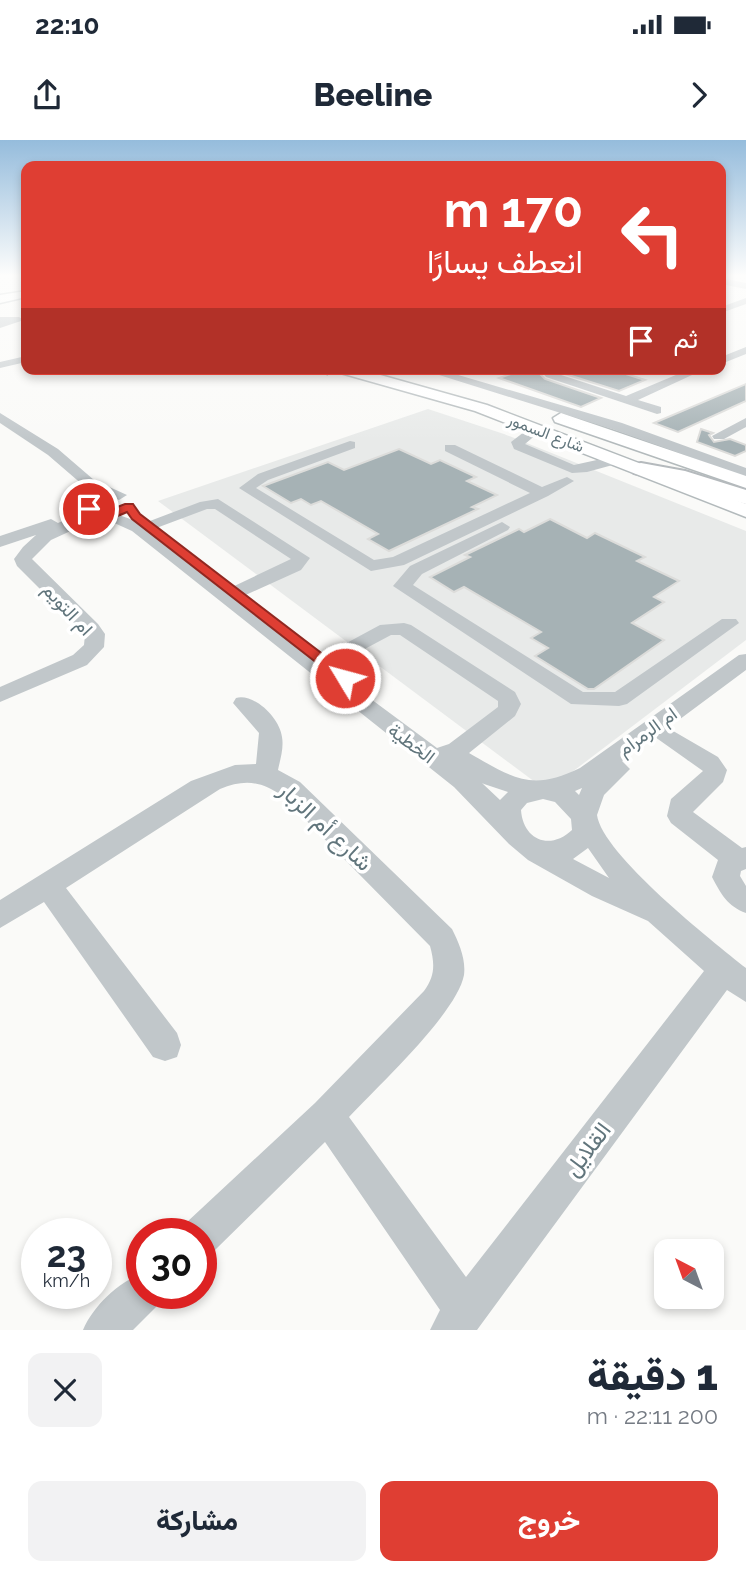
<!DOCTYPE html>
<html lang="ar">
<head>
<meta charset="utf-8">
<style>
  :root { --surface:#fff; --page:#f2f2f3; --text:#1f2937; --muted:#747a83; --accent:#df3e33 }
  body { margin:0; font-family:Raleway,Vazirmatn,sans-serif; background:var(--page); color:var(--text); direction:rtl; height:100vh; display:flex; flex-direction:column; font-size:26px; white-space:nowrap }
  * { box-sizing:border-box; margin:0 }
  p { font-size:23px; color:var(--muted) }
  .icon { flex:none; width:38px; height:38px; fill:none; stroke:currentColor; stroke-width:2; stroke-linecap:round; stroke-linejoin:round }
  .map { position:relative; height:1190px; overflow:hidden; direction:ltr }
  .sheet { display:flex; flex-direction:column; background:var(--surface); flex:1 }
  .sheet>* { flex:none }
  .hud { position:absolute; left:21px; top:21px; width:705px; height:214px; border-radius:14px; box-shadow:0 4px 10px #0003; direction:rtl; background:#df3e33; color:#fff; overflow:hidden }
  .needle { width:46px; rotate:319deg }
  .controls { position:absolute; left:654px; top:1099px; display:grid; gap:14px }
  .controls a { display:grid; place-items:center; width:70px; height:70px; border-radius:14px; background:var(--surface); box-shadow:0 4px 10px #0003; font-size:35px }
  .speed { position:absolute; left:21px; top:1078px; display:flex; gap:14px; font-size:35px; font-weight:700; text-align:center }
  .speed>* { display:grid; place-content:center; width:91px; height:91px; border-radius:50%; background:var(--surface); box-shadow:0 4px 10px #0003; line-height:1 }
  .speed small { font-size:18px; font-weight:400 }
  .speed .limit { border:10px solid #d22; background:#fff; color:#111 }
  .pin { position:absolute; display:grid; place-items:center; width:60px; height:60px; color:#fff; margin:-30px; border:4px solid #fff; border-radius:50%; box-shadow:0 2px 7px #0007 }
  .me { position:absolute; width:77px; margin:-38px; rotate:307deg; stroke-linejoin:round; filter:drop-shadow(0 0 5px #0008) }
  .turn { display:flex; align-items:center; gap:24px; height:147px; padding:0 28px; font-size:32px }
  .turn .icon { width:91px; height:91px; stroke-width:2.5 }
  .turn b { display:block; font-size:49px; line-height:60px }
  .then { display:flex; align-items:center; height:66px; padding:0 28px; background:#0003; gap:14px; font-size:26px }
  .round { display:grid; place-items:center; flex:none; width:74px; height:74px; border-radius:14px; background:var(--page) }
  .head { display:flex; align-items:center; justify-content:space-between; height:119px; padding:0 28px }
  h1 { font-size:42px; font-weight:800; line-height:52px }
  .cta { display:flex; gap:14px; margin-top:auto; padding:14px 28px }
  .cta a { flex:1; height:80px; border-radius:14px; background:var(--accent); color:#fff; font-size:28px; font-weight:800; line-height:80px; text-align:center }
  .cta a+a { background:var(--page); color:var(--text) }
  .status { display:flex; justify-content:space-between; align-items:center; height:49px; padding:0 35px; background:var(--surface); direction:ltr }
  .status svg { height:19px; fill:currentColor }
  header { display:flex; justify-content:space-between; align-items:center; height:91px; padding:0 28px; background:var(--surface); font-size:32px; font-weight:800 }
  .map>svg:first-child { display:block }
</style>
</head>
<body>
<div class="status"><b>22:10</b><svg viewBox="0 0 49 12"><path d="M0 12V9h3v3zM5 12V6h3v6zM10 12V3h3v9zM15 12V0h3v12zM26 1h20v11H26zM47 4h2v5h-2z"/></svg></div>
<header><svg class="icon" aria-label="forward" viewBox="0 0 24 24"><path d="M9 5l7 7-7 7"/></svg>Beeline<svg class="icon" aria-label="share" viewBox="0 0 24 24"><path d="M12 15V3M7 8l5-5 5 5M5 13v7h14v-7"/></svg></header>
<div class="map">
<svg width="746" height="1190" viewBox="0 0 746 1190">
  <rect width="100%" height="100%" fill="#fafaf8"/>
  <path fill="#e8eae9" d="M428 269 504 294 746 391V500L547 651 158 361Z"/>
  <path fill="#a6b2b5" stroke="#dcdcda" stroke-width="2" d="M525 229H541L540 234 545 239 601 258 581 267 499 238Z
    M560 229H610L645 240 619 251 559 232Z
    M746 244V261L678 292 654 283Z
    M701 289 713 293 709 295 714 302 730 299 746 305V311L735 316 697 302Z
    M399 309 431 324 440 320 476 337 467 341 497 355 472 367 478 369 389 411 368 399 378 394 321 361 311 365 301 359 291 363 263 346 328 322 344 330Z
    M550 379 587 398 595 393 645 417 637 421 679 441 654 457 664 462 632 483 664 500 594 549H588L535 516 548 508 531 498 541 492 464 447 454 452 430 437 470 417 465 415 490 403 519 389 524 392Z"/>
  <g fill="none" stroke-linecap="round" stroke-linejoin="round">
    <g stroke="#b3babc" stroke-width="3">
      <path id="major" d="M26 151V157L0 163V155Z
        M335 229H359L487 265 746 364V377L475 271 337 232Z
        M561 273 746 336V348L555 282 553 278Z"/>
    </g>
    <g stroke="#b5babd" stroke-width="4">
      <path id="highway" d="M641 323 685 331 746 350V364L673 342 634 333 631 329 634 325Z"/>
    </g>
    <path stroke="#bcc0c2" stroke-width="2" stroke-dasharray="2 2" stroke-linecap="butt" d="M307 229 329 235"/>
    <path fill="#c1c7ca" fill-rule="evenodd" d="M721 138 746 143V149L721 144Z
      M746 158V164L721 173V167Z
      M0 177H19L24 180 0 188Z
      M746 207V214L721 224V217Z
      M26 216V222L0 228V222Z
      M420 229H438L622 283 746 328V337L612 289Z
      M558 229 555 233 626 256 690 229H705L638 260 661 267V273L657 274 546 237 542 232 545 229Z
      M0 273 58 309 94 340 127 355 119 360 84 346 48 315 0 283Z
      M746 278V287L724 299H714L712 296Z
      M531 283 538 287V293L525 304 574 325 615 316 622 320 620 323 587 332 572 333 514 309 511 302 524 292 526 284Z
      M350 301 355 302V308L268 340 256 348 374 420 393 417 530 353 445 311V305H455L542 347 567 337 574 341 548 356 404 425 371 431 239 348 258 334Z
      M218 359 310 418 301 430 239 458 317 519 380 485 404 483 411 485 515 552 521 564 515 576 469 613C513 638 531 652 580 628L739 515 746 514V530L668 588 718 617 727 630 723 642 693 672 742 708 746 707V729L741 731 740 736 746 746V773C727 766 721 754 712 737L718 720 671 683 667 676 671 659 703 631 655 597 622 621 630 629 604 655 597 675C602 714 713 802 746 828V862L727 850 477 1190H430L440 1170 325 1002 215 1110 201 1115V1094H183L187 1082 315 963 424 851C435 836 435 824 430 806L282 656C262 641 244 639 220 649L66 748 177 893 181 905 177 917 165 921 153 917 44 762 0 788V760L191 641 235 625 256 624 259 593 233 563 236 558C255 553 280 579 282 597 284 608 280 620 278 630L300 642 452 789C459 803 466 819 464 835 457 873 378 946 349 977L466 1137 704 831 648 781 592 756 528 720 509 704 454 647 132 391 101 377 51 400 32 419 98 484 105 494 104 507 87 525 0 562V547L73 515 84 505 85 494 17 426 14 419 23 407 36 395 0 407V396L51 379 58 383C97 366 103 368 142 384L200 362ZM207 369H215L291 419 228 449 151 390ZM391 495H400L498 561V567L449 604 437 608 329 528ZM482 643 484 644 508 652 500 660ZM582 648 579 655 575 651ZM543 659 555 662 571 679 572 690C550 711 523 700 521 670L527 663ZM588 708 609 738 573 719Z
      M502 382 510 387 508 390 422 434 413 445 583 552H615L722 479H736L739 483 627 564 619 566 571 564 393 446 410 426Z
      M142 1133V1153H162L156 1167 133 1190H83C93 1166 118 1143 142 1133Z"/>
    <use href="#major" fill="#fff" fill-rule="evenodd"/>
    <use href="#highway" fill="#fff" fill-rule="evenodd"/>
  </g>
  <linearGradient id="sky" x2="0" y2="1"><stop stop-color="#95bcdc"/><stop offset="0.45" stop-color="#fdfdfc"/><stop offset="1" stop-color="#fdfdfc" stop-opacity="0"/></linearGradient>
  <rect width="746" height="301" fill="url(#sky)"/>
  <path fill="#df3e33" stroke="#912821" stroke-width="2" d="M125 364H133L140 374 350 535 352 538 350 541H340L132 379 127 372C113 379 95 381 84 369L89 366 107 371Z"/>
  <g text-anchor="middle" dominant-baseline="central" stroke-width="7" stroke-linejoin="round" paint-order="stroke">
    <g font-size="16" fill="#61757c" stroke="#fff">
      <text transform="translate(546 293) rotate(21)">شارع السمور</text>
    </g>
    <g font-size="19" fill="#61757c" stroke="#fff">
      <text transform="translate(68 469) rotate(47)">ام التويم</text>
      <text transform="translate(647 591) rotate(-36)">ام الرمرام</text>
      <text transform="translate(412 603) rotate(37)">الخطية</text>
    </g>
    <g font-size="23" fill="#61757c" stroke="#fff">
      <text transform="translate(326 686) rotate(43)">شارع أم الزبار</text>
      <text transform="translate(587 1009) rotate(-53)">القلايل</text>
    </g>
  </g>
</svg>
<div class="controls">
<a><svg class="needle" viewBox="-14 -14 28 28"><path d="M0-13l5 13h-10z" fill="#e53935"/><path d="M0 13l5-13h-10z" fill="#747a83"/></svg></a>
</div>
<div class="speed"><div>23<small>km/h</small></div><div class="limit">30</div></div>
<div class="pin" style="left:89px;top:369px;background:#d93025"><svg class="icon" aria-label="arrive" viewBox="0 0 24 24"><path d="M6 21V4h12l-3 4 3 4H6"/></svg></div>
<svg class="me" style="left:345px;top:538px" viewBox="-20 -20 40 40"><circle r="17" fill="#df3e33" stroke="#fff" stroke-width="3"/><path d="M0-11L8 9 0 5-8 9z" fill="#fff"/></svg>
<div class="hud">
<div class="turn"><svg class="icon" aria-label="left" viewBox="0 0 24 24"><path d="M17 20v-9H6M10 6l-5 5 5 5"/></svg><div><b>170 m</b>انعطف يسارًا</div></div>
<div class="then">ثم<svg class="icon" aria-label="arrive" viewBox="0 0 24 24"><path d="M6 21V4h12l-3 4 3 4H6"/></svg></div>
</div>
</div>
<section class="sheet">
<div class="head"><div><h1>1 دقيقة</h1><p>200 m · 22:11</p></div><a class="round"><svg class="icon" aria-label="close" viewBox="0 0 24 24"><path d="M6 6l12 12M18 6L6 18"/></svg></a></div>
<div class="cta"><a>خروج</a><a>مشاركة</a></div>
</section>
</body>
</html>
